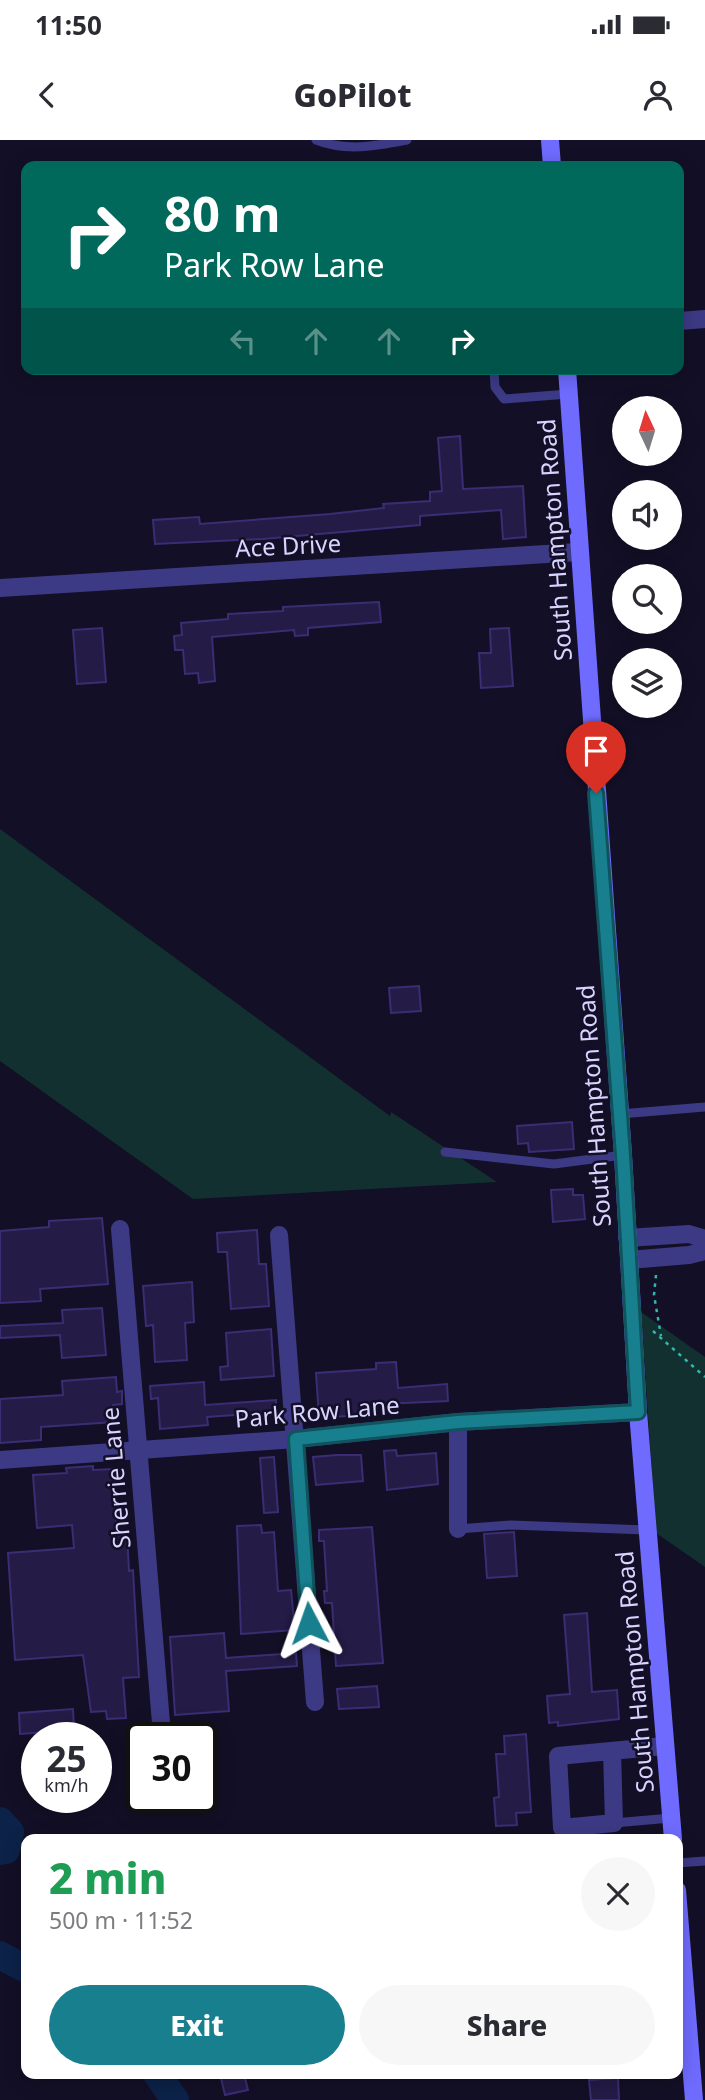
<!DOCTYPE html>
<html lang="en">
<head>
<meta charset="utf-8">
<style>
  :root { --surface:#fff; --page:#f7f7f7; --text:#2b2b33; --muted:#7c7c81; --accent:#187f8f }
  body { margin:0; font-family:"Noto Sans",sans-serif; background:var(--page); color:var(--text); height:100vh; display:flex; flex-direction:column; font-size:26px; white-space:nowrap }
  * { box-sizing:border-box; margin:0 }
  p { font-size:23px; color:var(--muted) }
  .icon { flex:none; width:38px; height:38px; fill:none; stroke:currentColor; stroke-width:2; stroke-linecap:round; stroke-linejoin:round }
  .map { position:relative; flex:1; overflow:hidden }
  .panel { position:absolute; left:21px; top:1694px; width:662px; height:245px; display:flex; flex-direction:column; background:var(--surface); border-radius:14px; box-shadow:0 4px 18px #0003 }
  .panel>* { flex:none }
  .top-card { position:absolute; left:21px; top:21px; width:663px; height:214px; border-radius:14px; box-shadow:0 4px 18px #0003; background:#00695c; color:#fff; overflow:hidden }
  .needle { width:46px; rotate:356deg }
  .buttons { position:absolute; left:612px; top:256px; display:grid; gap:14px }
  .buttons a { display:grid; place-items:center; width:70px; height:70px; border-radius:50%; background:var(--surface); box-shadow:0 4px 18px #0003; font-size:35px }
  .speed { position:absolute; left:21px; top:1582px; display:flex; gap:14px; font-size:35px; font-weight:700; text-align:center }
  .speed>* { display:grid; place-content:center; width:91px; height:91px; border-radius:50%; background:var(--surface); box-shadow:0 4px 18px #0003; line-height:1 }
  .speed small { font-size:18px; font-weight:400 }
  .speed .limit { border:4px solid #111; border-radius:10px; background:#fff; color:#111 }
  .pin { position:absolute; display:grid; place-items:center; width:60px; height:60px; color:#fff; margin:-72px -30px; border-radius:50% 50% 50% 0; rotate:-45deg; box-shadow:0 0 7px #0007 }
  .pin .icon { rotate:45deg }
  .me { position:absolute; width:77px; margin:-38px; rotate:356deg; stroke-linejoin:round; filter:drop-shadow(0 0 5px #0008) }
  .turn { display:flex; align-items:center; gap:24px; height:147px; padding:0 28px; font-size:32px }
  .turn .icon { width:91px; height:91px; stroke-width:2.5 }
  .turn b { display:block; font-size:49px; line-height:60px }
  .lanes { display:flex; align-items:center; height:66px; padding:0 28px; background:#0003; justify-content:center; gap:35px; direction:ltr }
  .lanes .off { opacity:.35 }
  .round { display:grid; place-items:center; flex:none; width:74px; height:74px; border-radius:37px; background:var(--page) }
  .head { display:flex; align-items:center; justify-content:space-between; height:119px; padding:0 28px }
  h1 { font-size:42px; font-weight:800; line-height:52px; color:#1e9e55 }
  .button { display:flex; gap:14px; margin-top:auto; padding:14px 28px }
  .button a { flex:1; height:80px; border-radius:42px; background:var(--accent); color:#fff; font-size:28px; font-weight:800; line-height:80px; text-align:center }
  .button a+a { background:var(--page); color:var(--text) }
  .status { display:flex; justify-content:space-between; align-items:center; height:49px; padding:0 35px; background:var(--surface); direction:ltr }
  .status svg { height:19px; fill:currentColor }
  header { display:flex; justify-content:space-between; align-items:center; height:91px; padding:0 28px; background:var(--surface); font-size:32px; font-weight:800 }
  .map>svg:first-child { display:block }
</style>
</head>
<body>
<div class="status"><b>11:50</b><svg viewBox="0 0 49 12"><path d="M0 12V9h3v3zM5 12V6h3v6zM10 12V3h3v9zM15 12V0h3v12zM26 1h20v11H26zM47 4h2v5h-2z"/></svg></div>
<header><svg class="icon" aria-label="back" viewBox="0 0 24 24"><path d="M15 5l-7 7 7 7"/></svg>GoPilot<svg class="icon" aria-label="person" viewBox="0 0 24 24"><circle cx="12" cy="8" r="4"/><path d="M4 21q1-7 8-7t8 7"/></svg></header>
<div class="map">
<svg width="705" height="1960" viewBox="0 0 705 1960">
  <rect width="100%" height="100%" fill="#130f26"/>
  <path fill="#12302f" d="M0 689 390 976 391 972 497 1042 193 1059 0 921Z
    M641 1172 705 1217V1427L656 1393Z"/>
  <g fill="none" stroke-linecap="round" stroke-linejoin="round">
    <path stroke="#0c2248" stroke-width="28" d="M0 1681 10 1692 6 1710 0 1711
      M0 1815 26 1829
      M157 1934 175 1960"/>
  </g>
  <path fill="#241b47" stroke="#3b2d73" stroke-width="2" d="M460 296 463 349 523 346 526 397 503 399 501 370 420 376V385L263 399 155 404 153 380 199 377 200 384 330 374 384 368 383 364 430 361V352L442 351 438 298Z
    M379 462 381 482 308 488V495L295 496 294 490 212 497 215 541 199 543 198 533 185 534 183 510H175L174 496 182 495 181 483 228 479V474L283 471V467Z
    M102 488 106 542 77 544 73 490Z
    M509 488 513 546 481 548 479 513H491L490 489Z
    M419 846 421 871 391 873 389 848Z
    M572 982 574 1009 529 1012 528 1003 518 1004 517 986Z
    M573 1049V1055H583L585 1079 553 1082 551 1050Z
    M102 1078 108 1144 40 1149 41 1161 0 1163V1091L49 1087V1081Z
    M257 1090 259 1124H266L269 1166 231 1169 227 1112H218L217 1093Z
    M192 1142 194 1182 185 1183 187 1220 155 1222 153 1185 146 1186 143 1146Z
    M102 1168 106 1215 62 1218 60 1195 0 1198V1186L63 1183 62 1170Z
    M271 1189 274 1236 221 1240 220 1227 228 1226 226 1193Z
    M396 1222 398 1248 447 1244 448 1261 360 1265 361 1275 319 1278 316 1233 376 1229V1223Z
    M116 1237 117 1252 122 1251V1264L113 1265 114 1282 41 1287V1300L0 1303V1259L63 1255 62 1241Z
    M204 1242 205 1265 276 1260V1272L207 1277 208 1285 160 1289 158 1258 151 1259 150 1246Z
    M396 1310 397 1316 436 1313 438 1344 387 1350 384 1311Z
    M337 1315H361L363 1341 316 1345 313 1317Z
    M274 1317 278 1372 264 1373 260 1318Z
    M93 1326V1330L113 1329 117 1395 127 1394 129 1431 133 1430 139 1537 123 1538 126 1578 107 1579 106 1571 91 1572 83 1515 15 1520 8 1413 74 1408 72 1385 37 1388 33 1335 67 1333 66 1328Z
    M261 1385 262 1393 274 1392 278 1451 291 1450 295 1490 241 1494 237 1386Z
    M372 1387 383 1523 336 1526 332 1463H325L324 1451H327L324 1401H319V1390Z
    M514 1392 517 1436 487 1438 484 1394Z
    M587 1473 592 1552 617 1550 619 1579 558 1586V1582L549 1583 547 1556 570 1554 564 1475Z
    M224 1493 226 1518 296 1513 297 1526 226 1531 229 1571 175 1575 170 1497Z
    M377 1546 379 1567 339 1569 337 1549Z
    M73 1569 74 1590 20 1594 19 1573Z
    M526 1594 531 1672 516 1673 517 1685 496 1686 494 1658 499 1657 496 1614H505L504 1596Z
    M220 1934H244L248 1950 225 1955Z
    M618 1938 619 1960H591L589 1940Z"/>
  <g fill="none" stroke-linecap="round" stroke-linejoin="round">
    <path stroke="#2fb8b0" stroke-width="2.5" stroke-dasharray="3.5 5" stroke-linecap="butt" d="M656 1135 654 1155 661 1196
      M653 1191 705 1237"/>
    <path stroke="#3d3a85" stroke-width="9" d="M316 0C347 12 376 6 407 0
      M494 229 495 247 504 259 568 254
      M620 974 705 967
      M445 1012 554 1024 623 1015
      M458 1389 511 1385 647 1390
      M614 1683 671 1678
      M677 1723 705 1721"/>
    <path stroke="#3d3a85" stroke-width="18" d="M679 181 705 179
      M0 448 578 412
      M120 1089 161 1583
      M279 1095 315 1562
      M627 1098 689 1094 705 1099
      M629 1120 689 1115 705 1111
      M0 1320 296 1299 458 1282 638 1272
      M458 1389V1282
      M612 1611 614 1683 562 1688 558 1616 664 1606"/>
    <path stroke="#6f6bff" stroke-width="18" d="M550 0 552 26
      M567 229 623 1015 638 1272 673 1699
      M677 1750 694 1960"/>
  </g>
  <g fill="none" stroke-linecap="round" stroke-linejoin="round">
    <g stroke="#10535d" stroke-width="18">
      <path id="route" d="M309 1483 296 1299 458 1282 638 1272 623 1015 596 653"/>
    </g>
    <use href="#route" stroke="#187f8f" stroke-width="12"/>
  </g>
  <g text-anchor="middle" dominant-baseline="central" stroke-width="5" stroke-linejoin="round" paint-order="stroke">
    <g font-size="24" fill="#d9d4ff" stroke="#130f26">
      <text transform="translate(554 400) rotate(-94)">South Hampton Road</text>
      <text transform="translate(288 405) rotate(-3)">Ace Drive</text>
      <text transform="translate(593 966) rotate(-94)">South Hampton Road</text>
      <text transform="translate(317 1271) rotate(-5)">Park Row Lane</text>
      <text transform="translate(115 1338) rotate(-95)">Sherrie Lane</text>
      <text transform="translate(634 1532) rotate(-95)">South Hampton Road</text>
    </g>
  </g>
</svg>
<div class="buttons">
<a><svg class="needle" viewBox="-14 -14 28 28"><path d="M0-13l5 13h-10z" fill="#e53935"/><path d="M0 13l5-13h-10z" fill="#7c7c81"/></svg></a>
<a><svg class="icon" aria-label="sound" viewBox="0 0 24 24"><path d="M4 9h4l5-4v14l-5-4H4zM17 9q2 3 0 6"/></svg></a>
<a><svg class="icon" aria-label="search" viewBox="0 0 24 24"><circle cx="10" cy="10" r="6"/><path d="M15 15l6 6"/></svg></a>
<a><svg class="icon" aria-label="layers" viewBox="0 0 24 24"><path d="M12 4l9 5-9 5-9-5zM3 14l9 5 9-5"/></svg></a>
</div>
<div class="speed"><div>25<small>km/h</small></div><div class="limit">30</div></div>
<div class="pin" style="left:596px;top:653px;background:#d93025"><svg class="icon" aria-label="arrive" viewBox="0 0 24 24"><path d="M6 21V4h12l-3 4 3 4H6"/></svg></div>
<svg class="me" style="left:309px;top:1483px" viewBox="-20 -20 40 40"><path d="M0-17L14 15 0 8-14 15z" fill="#187f8f" stroke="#fff" stroke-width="4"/></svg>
<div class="top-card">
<div class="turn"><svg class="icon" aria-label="right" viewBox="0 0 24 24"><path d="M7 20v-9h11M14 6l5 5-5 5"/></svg><div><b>80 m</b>Park Row Lane</div></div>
<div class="lanes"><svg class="icon off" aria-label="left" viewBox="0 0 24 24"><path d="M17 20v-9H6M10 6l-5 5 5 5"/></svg><svg class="icon off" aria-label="ahead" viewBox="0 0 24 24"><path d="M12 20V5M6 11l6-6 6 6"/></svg><svg class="icon off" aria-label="ahead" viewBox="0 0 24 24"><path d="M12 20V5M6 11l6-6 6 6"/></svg><svg class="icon" aria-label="right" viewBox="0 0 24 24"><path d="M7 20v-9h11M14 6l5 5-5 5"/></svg></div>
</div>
<section class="panel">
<div class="head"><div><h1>2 min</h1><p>500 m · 11:52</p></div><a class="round"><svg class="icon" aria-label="close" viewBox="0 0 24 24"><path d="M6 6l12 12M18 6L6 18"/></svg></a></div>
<div class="button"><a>Exit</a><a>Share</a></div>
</section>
</div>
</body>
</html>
